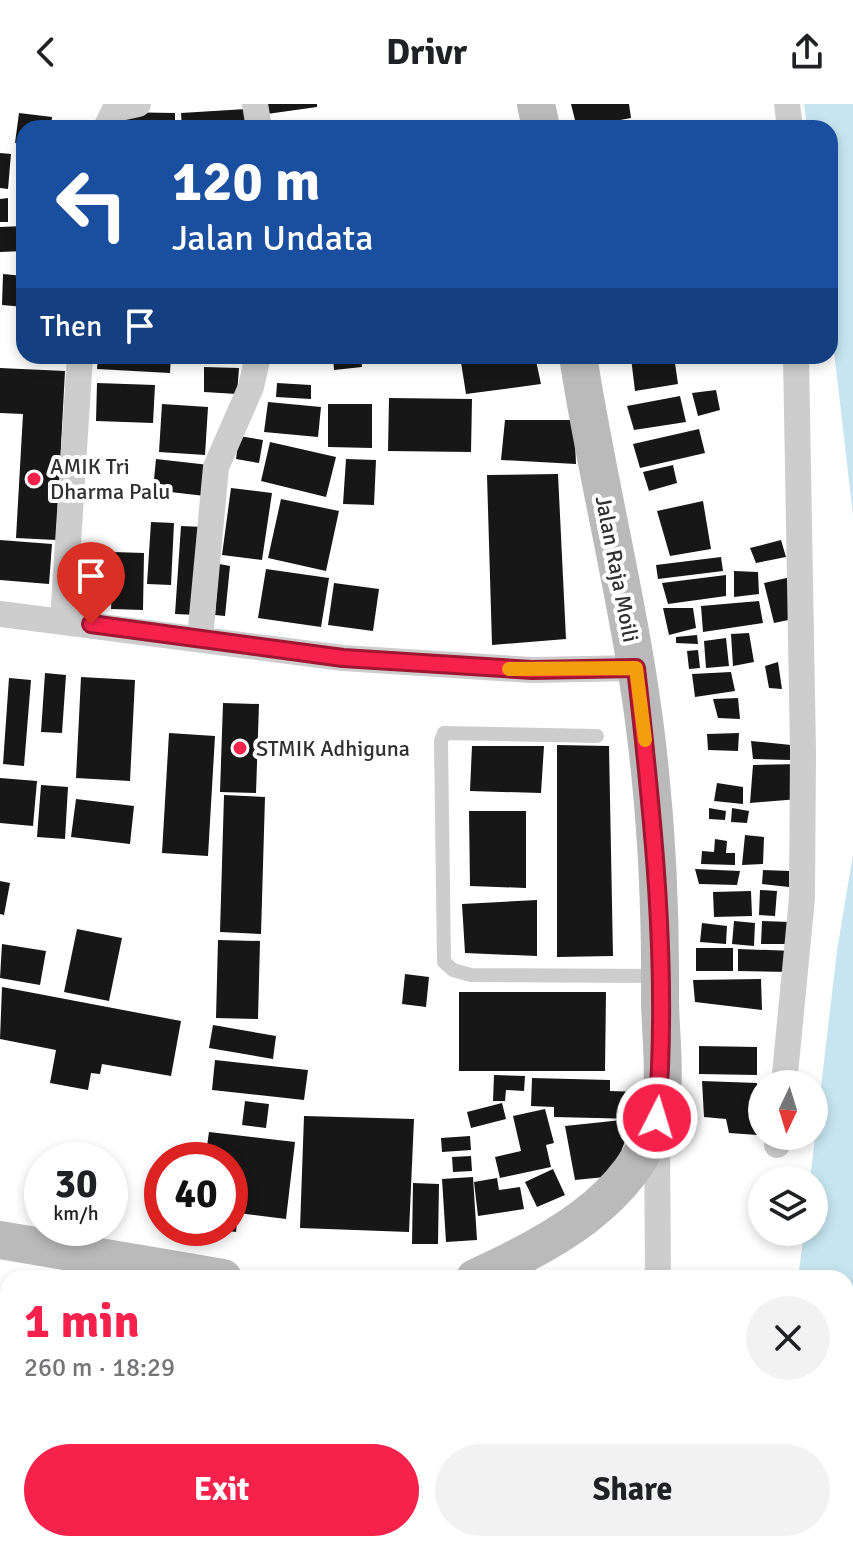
<!DOCTYPE html>
<html lang="en">
<head>
<meta charset="utf-8">
<style>
  :root { --surface:#fff; --page:#f2f2f2; --text:#202124; --muted:#757577; --accent:#f6224c }
  body { margin:0; font-family:Signika,sans-serif; background:var(--page); color:var(--text); height:100vh; display:flex; flex-direction:column; font-size:30px; white-space:nowrap }
  * { box-sizing:border-box; margin:0 }
  p { font-size:26px; color:var(--muted) }
  .icon { flex:none; width:44px; height:44px; fill:none; stroke:currentColor; stroke-width:2; stroke-linecap:round; stroke-linejoin:round }
  .map { position:relative; flex:1; overflow:hidden }
  .panel { position:absolute; left:0px; top:1166px; width:854px; height:282px; display:flex; flex-direction:column; background:var(--surface); border-radius:24px 24px 0 0; box-shadow:0 4px 12px #0003 }
  .panel>* { flex:none }
  .banner { position:absolute; left:16px; top:16px; width:822px; height:244px; border-radius:24px; box-shadow:0 4px 12px #0003; background:#1a4fa0; color:#fff; overflow:hidden }
  .needle { width:52px; rotate:184deg }
  .buttons { position:absolute; left:748px; top:966px; display:grid; gap:16px }
  .buttons a { display:grid; place-items:center; width:80px; height:80px; border-radius:50%; background:var(--surface); box-shadow:0 4px 12px #0003; font-size:40px }
  .speed { position:absolute; left:24px; top:1038px; display:flex; gap:16px; font-size:40px; font-weight:700; text-align:center }
  .speed>* { display:grid; place-content:center; width:104px; height:104px; border-radius:50%; background:var(--surface); box-shadow:0 4px 12px #0003; line-height:1 }
  .speed small { font-size:20px; font-weight:400 }
  .speed .limit { border:12px solid #d22; background:#fff; color:#111 }
  .pin { position:absolute; display:grid; place-items:center; width:68px; height:68px; color:#fff; margin:-82px -34px; border-radius:50% 50% 50% 0; rotate:-45deg; box-shadow:0 0 8px #0007 }
  .pin .icon { rotate:45deg }
  .me { position:absolute; width:88px; margin:-44px; rotate:5deg; stroke-linejoin:round; filter:drop-shadow(0 0 6px #0008) }
  .turn { display:flex; align-items:center; gap:28px; height:168px; padding:0 24px; font-size:36px }
  .turn .icon { width:104px; height:104px; stroke-width:2.5 }
  .turn b { display:block; font-size:56px; line-height:68px }
  .then { display:flex; align-items:center; height:76px; padding:0 24px; background:#0003; gap:16px; font-size:30px }
  .round { display:grid; place-items:center; flex:none; width:84px; height:84px; border-radius:42px; background:var(--page) }
  .headline { display:flex; align-items:center; justify-content:space-between; height:136px; padding:0 24px }
  h1 { font-size:48px; font-weight:700; line-height:60px; color:var(--accent) }
  .button { display:flex; gap:16px; margin-top:auto; padding:16px 24px }
  .button a { flex:1; height:92px; border-radius:48px; background:var(--accent); color:#fff; font-size:32px; font-weight:700; line-height:92px; text-align:center }
  .button a+a { background:var(--page); color:var(--text) }
  header { display:flex; justify-content:space-between; align-items:center; height:104px; padding:0 24px; background:var(--surface); font-size:36px; font-weight:700 }
  .map>svg:first-child { display:block }
</style>
</head>
<body>
<header><svg class="icon" aria-label="back" viewBox="0 0 24 24"><path d="M15 5l-7 7 7 7"/></svg>Drivr<svg class="icon" aria-label="share" viewBox="0 0 24 24"><path d="M12 15V3M7 8l5-5 5 5M5 13v7h14v-7"/></svg></header>
<div class="map">
<svg width="853" height="1447" viewBox="0 0 853 1447">
  <rect width="100%" height="100%" fill="#fff"/>
  <path fill="#c7e5f0" d="M804 0H853V411L830 213V24H807Z
    M853 750V1447H714L719 1440H846V1174H798L804 1128H814V1076H810L837 847Z"/>
  <path fill="#171717" d="M266 0H317V3L267 10Z
    M571 0H629L631 14 577 24Z
    M246 5 247 24H182L181 9Z
    M115 8 175 9V24H115Z
    M19 9 52 13 51 24H24V40L15 39Z
    M0 49 11 50 8 85 0 84Z
    M20 49H24V81H18Z
    M8 94V118H0V95Z
    M24 122V147L0 148V123Z
    M3 170 24 172V203L2 201Z
    M98 252H171L170 269 97 265Z
    M333 252H361L362 263 334 266Z
    M460 252H535L541 280 466 290Z
    M643 252H674L678 280 635 287 631 254Z
    M204 263 239 264 237 290 204 288Z
    M0 264 65 267 56 436 16 434 23 310 0 309Z
    M97 279 155 281 153 319 96 317Z
    M277 279 311 281V295L276 293Z
    M716 286 720 306 698 312 692 289Z
    M680 292 686 318 634 326 627 302Z
    M389 294 472 295 471 348 388 347Z
    M268 298 321 303 318 333 264 328Z
    M162 300 208 303 205 351 159 348Z
    M328 300H372V344L328 343Z
    M505 316H574L576 360 501 356Z
    M699 325 705 349 640 364 633 340Z
    M239 332 263 336 259 359 236 355Z
    M270 338 336 353 326 393 261 377Z
    M156 355 209 361 205 392 153 386Z
    M346 355 376 356 374 401 343 400Z
    M673 361 677 379 649 387 643 368Z
    M558 370 566 535 492 541 487 371Z
    M231 384 272 389 262 456 222 451Z
    M281 395 339 407 326 467 268 454Z
    M703 397 711 445 670 452 657 407Z
    M151 418 174 419 171 481 147 480Z
    M181 422 203 423 197 511 175 510Z
    M0 436 52 440 49 480 0 476Z
    M781 436 786 453 756 459 750 444Z
    M78 448H107V484H77Z
    M113 448 144 449 143 506 111 505Z
    M721 453 723 467 658 475 656 461Z
    M219 460 230 462 225 512 215 511Z
    M266 465 329 474 321 523 258 514Z
    M734 467 758 468 759 490 734 493Z
    M726 471V492L668 500 662 479Z
    M791 473 798 514 774 519 764 479Z
    M334 479 379 485 373 527 328 521Z
    M759 497 763 519 703 528 701 502Z
    M663 504H693L696 524 669 531Z
    M749 529 754 558 733 562 731 530Z
    M697 531 698 540 676 539V533Z
    M726 534 729 562 706 564 704 537Z
    M698 546 700 564 689 565 687 547Z
    M778 558 782 585 769 584 765 562Z
    M731 568 735 587 695 593 692 570Z
    M45 569 66 571 62 629 41 628Z
    M81 573 135 576 130 677 76 674Z
    M9 574 31 576 24 662 3 660Z
    M738 594 740 615 718 614 713 595Z
    M223 599 259 600 256 689 220 688Z
    M169 629 215 632 208 752 162 749Z
    M739 629 738 647 708 646 707 630Z
    M751 637 791 641V656L753 655Z
    M557 641 609 642 613 852 557 853Z
    M472 642H544L541 689 470 687Z
    M800 660 799 695 750 699 753 661Z
    M0 674 37 677 33 722 0 719Z
    M717 679 743 683V700L714 697Z
    M41 681 68 683 65 735 37 733Z
    M224 691 265 693 261 830 220 828Z
    M76 695 134 702 130 740 71 733Z
    M709 704 726 707 725 716 709 715Z
    M732 704 749 707 747 719 731 718Z
    M469 707H526V784L470 782Z
    M745 731 764 733 763 760 742 761Z
    M715 735 727 737 726 749H735V761L701 760 702 747 714 748Z
    M695 765 740 767 737 781 699 780Z
    M763 766 789 767V783L762 780Z
    M0 777 10 779 4 811 0 810Z
    M760 786 777 787 775 812 759 811Z
    M751 787 752 812 714 813 713 788Z
    M537 796V852L465 849 462 800Z
    M734 817 755 819 754 842 732 840Z
    M762 817 790 818 789 840H761Z
    M702 819 727 822 726 840 700 838Z
    M77 825 122 834 109 897 64 888Z
    M218 836 260 837 258 915 216 914Z
    M2 840 46 847 40 881 0 874Z
    M696 844H733V867H696Z
    M738 845 793 847 792 868 738 867Z
    M405 870 429 873 426 903 402 900Z
    M761 875 762 906 695 898 693 876Z
    M2 883 181 917 171 972 102 960 100 970 91 969 88 986 50 979 56 946 0 935Z
    M459 888H606L605 967H459Z
    M213 921 276 932 273 955 209 944Z
    M699 942 757 943V971L699 970Z
    M215 956 308 966 304 996 212 986Z
    M494 971 525 972 524 987 506 986 505 997H493Z
    M532 974 610 976V987L638 988V1015L554 1013V1003L531 1002Z
    M702 977 757 979 758 1031 729 1029 726 1015 704 1013Z
    M245 997 269 1000 266 1024 242 1021Z
    M502 999 506 1015 471 1024 467 1008Z
    M545 1005 554 1039 546 1041 551 1063 500 1074 495 1053 521 1047 513 1012Z
    M304 1012 414 1015 409 1128 300 1124Z
    M622 1016 623 1023 631 1022 613 1068 605 1073 575 1076 565 1022Z
    M209 1028 295 1038 286 1115 238 1109 236 1128 219 1126 230 1124V1056H205Z
    M470 1032 471 1046 442 1048 441 1034Z
    M471 1052 472 1067 453 1068 452 1053Z
    M553 1065 565 1091 537 1103 525 1078Z
    M473 1073 477 1136 446 1138 442 1075Z
    M497 1074 499 1086 520 1083 524 1105 478 1112 474 1078Z
    M413 1079 439 1080 438 1140H412Z"/>
  <g fill="none" stroke-linecap="round" stroke-linejoin="round">
    <path stroke="#cdcdcd" stroke-width="14" d="M597 632 444 629 441 637 444 858 453 866 471 871 660 872"/>
    <path stroke="#cdcdcd" stroke-width="26" d="M255 0 259 24
      M787 0 790 24
      M106 24 115 5 138 0
      M0 510 343 554 532 566 636 564
      M63 517 80 252
      M200 534 216 363 251 283 258 252
      M784 980 802 794 803 647 796 252
      M657 1026 658 1174
      M777 1041 778 1032"/>
    <path stroke="#bababa" stroke-width="38" d="M536 0 541 24
      M0 1136 223 1174
      M475 1174C546 1142 633 1097 657 1015 668 979 660 932 660 894 661 784 654 671 636 562 619 458 594 356 578 252"/>
    <path stroke="#a8a8a8" stroke-width="42" d="M0 1219 8 1221
      M846 1329 853 1330"/>
  </g>
  <g fill="none" stroke-linecap="round" stroke-linejoin="round">
    <g stroke="#a01631" stroke-width="20">
      <path id="route" d="M91 520 343 554 532 566 636 564C653 714 669 863 657 1014"/>
    </g>
    <use href="#route" stroke="#f6224c" stroke-width="14"/>
    <path stroke="#f59e0b" stroke-width="14" d="M509 565 636 564 645 636"/>
  </g>
  <g fill="#f6224c" stroke="#fff" stroke-width="3">
    <circle cx="34" cy="375" r="8"/>
    <circle cx="240" cy="644" r="8"/>
  </g>
  <g text-anchor="middle" dominant-baseline="central" stroke-width="8" stroke-linejoin="round" paint-order="stroke">
    <g font-size="22" fill="#303030" stroke="#fff" text-anchor="start">
      <text x="50" y="362">AMIK Tri<tspan x="50" dy="25">Dharma Palu</tspan></text>
      <text x="256" y="644">STMIK Adhiguna</text>
    </g>
    <g font-size="22" fill="#303030" stroke="#fff">
      <text transform="translate(617 465) rotate(79)">Jalan Raja Moili</text>
    </g>
  </g>
</svg>
<div class="buttons">
<a><svg class="needle" viewBox="-14 -14 28 28"><path d="M0-13l5 13h-10z" fill="#e53935"/><path d="M0 13l5-13h-10z" fill="#757577"/></svg></a>
<a><svg class="icon" aria-label="layers" viewBox="0 0 24 24"><path d="M12 4l9 5-9 5-9-5zM3 14l9 5 9-5"/></svg></a>
</div>
<div class="speed"><div>30<small>km/h</small></div><div class="limit">40</div></div>
<div class="pin" style="left:91px;top:520px;background:#d93025"><svg class="icon" aria-label="arrive" viewBox="0 0 24 24"><path d="M6 21V4h12l-3 4 3 4H6"/></svg></div>
<svg class="me" style="left:657px;top:1014px" viewBox="-20 -20 40 40"><circle r="17" fill="#f6224c" stroke="#fff" stroke-width="3"/><path d="M0-11L8 9 0 5-8 9z" fill="#fff"/></svg>
<div class="banner">
<div class="turn"><svg class="icon" aria-label="left" viewBox="0 0 24 24"><path d="M17 20v-9H6M10 6l-5 5 5 5"/></svg><div><b>120 m</b>Jalan Undata</div></div>
<div class="then">Then<svg class="icon" aria-label="arrive" viewBox="0 0 24 24"><path d="M6 21V4h12l-3 4 3 4H6"/></svg></div>
</div>
<section class="panel">
<div class="headline"><div><h1>1 min</h1><p>260 m · 18:29</p></div><a class="round"><svg class="icon" aria-label="close" viewBox="0 0 24 24"><path d="M6 6l12 12M18 6L6 18"/></svg></a></div>
<div class="button"><a>Exit</a><a>Share</a></div>
</section>
</div>
</body>
</html>
